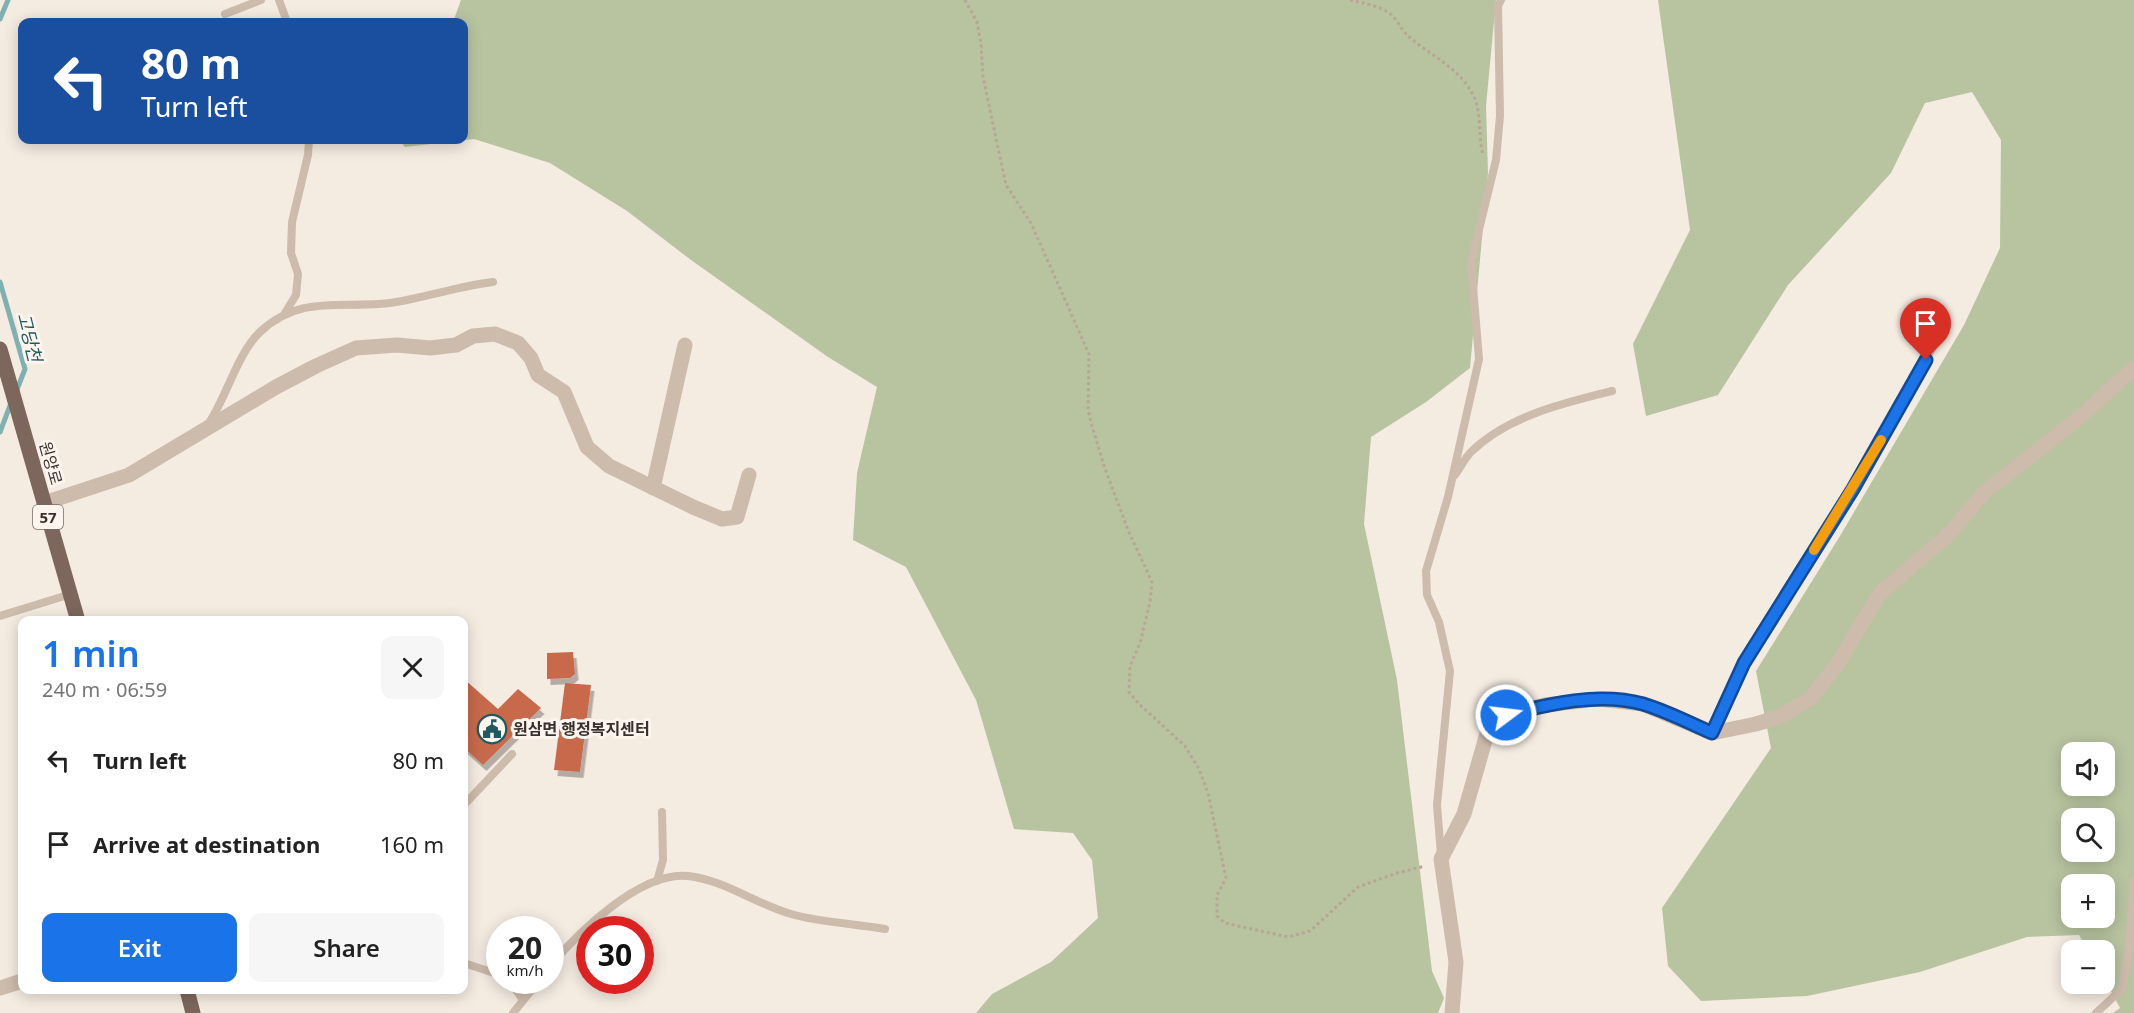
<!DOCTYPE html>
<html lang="en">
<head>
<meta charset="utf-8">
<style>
  :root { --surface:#fff; --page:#f6f6f6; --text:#222; --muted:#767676; --accent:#1a73e8 }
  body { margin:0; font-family:"Noto Sans","Noto Sans KR",sans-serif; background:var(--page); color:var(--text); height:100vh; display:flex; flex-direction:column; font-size:22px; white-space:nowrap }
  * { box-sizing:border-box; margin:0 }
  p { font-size:20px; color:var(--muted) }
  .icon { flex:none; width:33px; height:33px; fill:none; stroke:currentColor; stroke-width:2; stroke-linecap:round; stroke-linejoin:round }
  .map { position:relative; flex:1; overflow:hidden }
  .panel { position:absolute; left:18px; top:616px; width:450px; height:378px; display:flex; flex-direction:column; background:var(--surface); border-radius:12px; box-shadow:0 3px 15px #0003 }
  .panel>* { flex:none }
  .hud { position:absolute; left:18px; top:18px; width:450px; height:126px; border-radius:12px; box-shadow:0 3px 15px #0003; background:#1a4fa0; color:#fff; overflow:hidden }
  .controls { position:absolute; left:2061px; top:742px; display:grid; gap:12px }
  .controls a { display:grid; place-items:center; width:54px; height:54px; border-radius:12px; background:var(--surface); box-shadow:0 3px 15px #0003; font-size:30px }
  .speed { position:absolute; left:486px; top:916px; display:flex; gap:12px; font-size:30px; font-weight:700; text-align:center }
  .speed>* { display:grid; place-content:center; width:78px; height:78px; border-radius:50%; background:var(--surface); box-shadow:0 3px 15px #0003; line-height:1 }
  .speed small { font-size:15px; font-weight:400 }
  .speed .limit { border:9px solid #d22; background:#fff; color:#111 }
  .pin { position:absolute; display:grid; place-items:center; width:51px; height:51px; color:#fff; margin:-62px -26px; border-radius:50% 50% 50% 0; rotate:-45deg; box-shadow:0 0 6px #0007 }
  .pin .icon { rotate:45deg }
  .me { position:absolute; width:66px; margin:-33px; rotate:75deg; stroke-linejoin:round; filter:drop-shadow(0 0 4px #0008) }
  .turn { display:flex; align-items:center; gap:21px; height:126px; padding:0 24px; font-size:27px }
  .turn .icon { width:78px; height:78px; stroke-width:2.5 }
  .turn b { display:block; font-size:42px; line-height:51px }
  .round { display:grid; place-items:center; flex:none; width:63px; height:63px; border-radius:12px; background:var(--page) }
  .summary { display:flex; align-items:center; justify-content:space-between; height:102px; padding:0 24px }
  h1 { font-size:36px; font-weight:600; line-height:45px; color:var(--accent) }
  .cta { display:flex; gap:12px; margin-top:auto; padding:12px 24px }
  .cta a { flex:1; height:69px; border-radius:12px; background:var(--accent); color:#fff; font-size:24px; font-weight:600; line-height:69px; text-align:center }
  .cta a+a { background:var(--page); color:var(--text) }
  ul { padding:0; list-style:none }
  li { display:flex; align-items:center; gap:18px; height:84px; padding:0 24px }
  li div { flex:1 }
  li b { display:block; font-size:22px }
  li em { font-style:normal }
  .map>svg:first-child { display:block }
</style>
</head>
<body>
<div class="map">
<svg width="2134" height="1013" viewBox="0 0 2134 1013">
  <defs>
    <filter id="shadow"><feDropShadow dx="3.5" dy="6" stdDeviation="0" flood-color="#0004"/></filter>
  </defs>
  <rect width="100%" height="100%" fill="#f4ebe1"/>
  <path fill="#b8c4a0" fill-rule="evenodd" d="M461 0H1496L1486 106 1488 173 1470 368 1426 402 1371 437 1364 524 1397 680 1432 971 1444 998 1438 1013H976L992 994 1051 962 1098 918 1092 860 1073 833 1014 829 976 700 906 567 853 540 857 473 877 387 828 357 691 260 627 211 550 163 474 139 405 147 399 140H464V22H453Z
    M1658 0H2134V1013H2113L2120 1008 2105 980 2104 951H2088L2079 935 2027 937 1920 972 1807 996 1701 1001 1668 966 1662 908 1771 748 1756 671 1840 536 1964 325 2000 248 2001 140 1972 92 1925 103 1891 173 1788 285 1718 395 1646 416 1633 344 1690 230ZM2072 753H2104V786H2072ZM2072 819H2104V852H2072ZM2072 885H2104V918H2072Z"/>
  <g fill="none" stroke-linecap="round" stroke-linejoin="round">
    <path stroke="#7fb0b2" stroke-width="5" d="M0 19 8 0
      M0 282 25 369 16 392
      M0 432 11 403"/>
  </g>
  <path fill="#c8694b" filter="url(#shadow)" d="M573 652 575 674 570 678 547 679V653Z
    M464 679 498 709 518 689 541 708 483 765 464 748Z
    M565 683 591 685 580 772 554 770Z"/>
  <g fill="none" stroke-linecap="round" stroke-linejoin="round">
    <path stroke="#b9a596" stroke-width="3" stroke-dasharray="3 3" stroke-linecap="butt" d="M965 0 977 22 981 44 983 77 1006 185 1031 223 1089 354 1088 410 1092 426 1104 466 1128 530 1152 582 1150 602 1140 643 1130 666 1129 692 1139 704 1185 746 1199 769 1208 793 1226 878 1217 895V916L1225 923 1288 937 1310 931 1358 887 1397 873 1425 866
      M1350 0C1362 3 1375 5 1386 11 1395 15 1400 28 1407 35 1429 55 1461 68 1474 97 1482 115 1478 136 1483 155"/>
    <path stroke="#cdbbac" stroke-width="8" d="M279 0 287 22
      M225 14 261 0
      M285 313 296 295 298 274 291 253 292 222 308 155 309 140
      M209 423C227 396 237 354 260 332 300 294 342 309 390 303 425 298 458 286 493 282
      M1455 475C1460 468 1465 458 1471 452 1508 416 1563 403 1612 391
      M0 616 71 594
      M1712 733 1744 663 1853 489 1937 339
      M464 805 512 754
      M1441 855 1437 805 1450 671 1439 622 1427 595 1426 571 1448 497 1479 359 1471 262 1496 160 1500 116 1498 6 1501 0
      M657 881 663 860 662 812
      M464 963 500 975
      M550 966C578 933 640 871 688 876 724 880 756 904 791 914 817 922 857 924 885 929
      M510 981 523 1000
      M513 1013 539 981
      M2096 1013 2122 989 2129 949 2134 881"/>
    <path stroke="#cdbbac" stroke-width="15" d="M653 488 685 345
      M44 503 129 475 276 387 316 366 356 348 397 345 430 348 456 345 473 336 495 334 518 343 531 358 538 375 564 392 587 447 609 466 693 507 722 519 737 517 749 475
      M1452 1013 1456 962 1441 859 1464 814 1488 730 1506 715 1545 705 1598 699 1643 704 1712 733 1756 724 1779 717 1810 699 1837 665 1880 593 1947 536 1985 492 2081 416 2134 368"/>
    <path stroke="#cdbbac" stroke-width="15" d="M0 988 22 981"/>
    <path stroke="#7d675c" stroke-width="15" d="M0 349 78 621
      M187 990 193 1013"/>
  </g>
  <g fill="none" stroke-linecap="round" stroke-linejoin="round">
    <g stroke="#114b97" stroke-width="15">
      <path id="route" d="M1506 715C1549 704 1599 692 1643 704 1666 711 1690 723 1712 733L1744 663 1853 489 1926 360"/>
    </g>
    <use href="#route" stroke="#1a73e8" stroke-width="10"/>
    <path stroke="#f59e0b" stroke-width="10" d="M1814 550 1881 440"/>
  </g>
  <defs>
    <g id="civic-ring" transform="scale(1.5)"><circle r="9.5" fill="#fbf5ee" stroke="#1f5a5e" stroke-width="1.5"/><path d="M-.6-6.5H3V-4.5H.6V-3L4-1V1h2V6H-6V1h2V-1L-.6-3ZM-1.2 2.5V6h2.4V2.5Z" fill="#1f5a5e"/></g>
  </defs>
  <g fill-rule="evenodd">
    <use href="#civic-ring" x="492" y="729"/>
  </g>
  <g text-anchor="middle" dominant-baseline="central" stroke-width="6" stroke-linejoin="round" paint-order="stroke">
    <rect fill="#fbf5ee" stroke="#756b66" stroke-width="1.5" x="33" y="505" width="30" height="24" rx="4.5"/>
    <g font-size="15" font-weight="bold" fill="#3b302b">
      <text x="48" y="517">57</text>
    </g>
    <g font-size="16" fill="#3b302b" stroke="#fbf5ee">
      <text transform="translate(51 463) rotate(74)">원양로</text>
    </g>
    <g font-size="16" font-weight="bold" fill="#3b302b" stroke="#fbf5ee" text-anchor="start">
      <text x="513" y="729">원삼면 행정복지센터</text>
    </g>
    <g font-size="18" font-style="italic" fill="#1f5a5e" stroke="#fbf5ee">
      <text transform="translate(30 337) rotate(76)">고당천</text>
    </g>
  </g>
</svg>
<div class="controls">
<a><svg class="icon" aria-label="sound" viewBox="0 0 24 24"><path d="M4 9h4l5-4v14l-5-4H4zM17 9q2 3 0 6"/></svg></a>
<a><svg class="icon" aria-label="search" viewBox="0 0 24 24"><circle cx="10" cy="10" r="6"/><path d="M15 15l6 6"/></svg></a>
<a>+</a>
<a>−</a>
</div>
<div class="speed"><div>20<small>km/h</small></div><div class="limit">30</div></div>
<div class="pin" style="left:1926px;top:360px;background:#d93025"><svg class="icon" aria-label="arrive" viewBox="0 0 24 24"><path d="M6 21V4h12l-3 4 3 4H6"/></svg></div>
<svg class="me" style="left:1506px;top:715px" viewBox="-20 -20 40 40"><circle r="17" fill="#1a73e8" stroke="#fff" stroke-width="3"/><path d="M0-11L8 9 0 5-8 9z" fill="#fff"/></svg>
<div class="hud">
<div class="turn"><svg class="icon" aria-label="left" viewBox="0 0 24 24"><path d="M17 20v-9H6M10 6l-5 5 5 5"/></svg><div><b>80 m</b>Turn left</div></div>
</div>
<section class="panel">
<div class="summary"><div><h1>1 min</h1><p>240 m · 06:59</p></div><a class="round"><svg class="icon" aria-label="close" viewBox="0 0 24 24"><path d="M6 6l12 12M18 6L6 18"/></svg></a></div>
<ul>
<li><svg class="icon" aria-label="left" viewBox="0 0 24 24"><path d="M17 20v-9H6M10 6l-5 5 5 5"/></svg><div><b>Turn left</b></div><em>80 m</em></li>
<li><svg class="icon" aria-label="arrive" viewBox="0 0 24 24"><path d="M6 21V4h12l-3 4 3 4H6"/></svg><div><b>Arrive at destination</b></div><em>160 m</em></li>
</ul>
<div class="cta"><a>Exit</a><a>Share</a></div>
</section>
</div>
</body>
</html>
